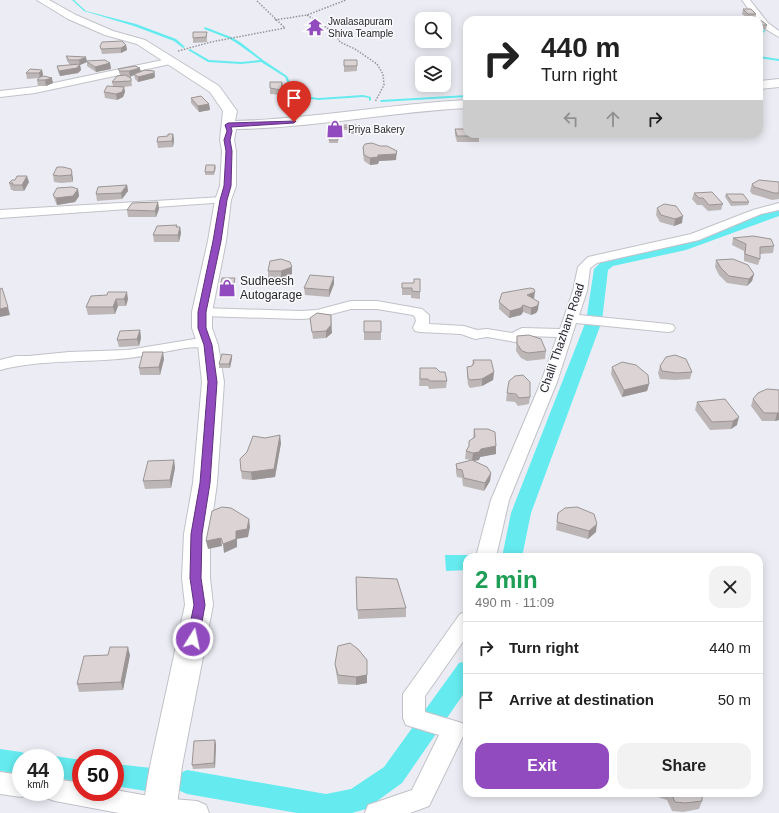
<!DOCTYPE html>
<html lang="en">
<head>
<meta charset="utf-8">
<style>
  :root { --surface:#fff; --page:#f2f2f2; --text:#222; --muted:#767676; --line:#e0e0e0; --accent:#914bbe }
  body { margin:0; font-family:Helvetica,sans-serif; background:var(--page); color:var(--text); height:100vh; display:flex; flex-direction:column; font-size:15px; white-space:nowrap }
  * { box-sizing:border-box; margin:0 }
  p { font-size:13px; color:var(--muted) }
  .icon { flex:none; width:22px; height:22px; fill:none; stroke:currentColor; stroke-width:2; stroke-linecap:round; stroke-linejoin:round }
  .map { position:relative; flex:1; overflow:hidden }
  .panel { position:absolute; left:463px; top:553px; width:300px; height:244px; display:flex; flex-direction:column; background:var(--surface); border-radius:12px; box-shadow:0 2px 10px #0003 }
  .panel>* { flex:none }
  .top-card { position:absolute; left:463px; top:16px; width:300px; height:122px; border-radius:12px; box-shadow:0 2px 10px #0003; background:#fff; color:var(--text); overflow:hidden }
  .controls { position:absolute; left:415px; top:12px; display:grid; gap:8px }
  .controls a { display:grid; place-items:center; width:36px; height:36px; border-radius:8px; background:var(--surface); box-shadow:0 2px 10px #0003; font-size:20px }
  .speed { position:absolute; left:12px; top:749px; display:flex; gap:8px; font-size:20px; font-weight:700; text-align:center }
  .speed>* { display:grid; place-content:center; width:52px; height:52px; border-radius:50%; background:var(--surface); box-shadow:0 2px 10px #0003; line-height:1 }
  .speed small { font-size:10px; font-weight:400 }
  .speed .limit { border:6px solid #d22; background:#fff; color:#111 }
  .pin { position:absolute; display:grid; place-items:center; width:34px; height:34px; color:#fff; margin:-41px -17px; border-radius:50% 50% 50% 0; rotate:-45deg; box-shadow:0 0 4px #0007 }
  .pin .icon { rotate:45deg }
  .me { position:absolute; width:44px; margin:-22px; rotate:10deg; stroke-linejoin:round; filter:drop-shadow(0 0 3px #0008) }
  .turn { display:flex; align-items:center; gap:14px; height:84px; padding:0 12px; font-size:18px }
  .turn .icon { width:52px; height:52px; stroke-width:2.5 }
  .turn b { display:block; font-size:28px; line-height:34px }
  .lanes { display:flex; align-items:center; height:38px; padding:0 12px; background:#0003; justify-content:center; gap:20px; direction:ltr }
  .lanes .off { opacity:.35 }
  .round { display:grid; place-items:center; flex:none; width:42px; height:42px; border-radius:12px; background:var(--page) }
  .head { display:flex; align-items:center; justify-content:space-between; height:68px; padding:0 12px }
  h1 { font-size:24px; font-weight:700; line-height:30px; color:#1e9e55 }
  .button { display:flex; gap:8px; margin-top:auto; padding:8px 12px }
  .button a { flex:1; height:46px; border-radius:12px; background:var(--accent); color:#fff; font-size:16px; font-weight:700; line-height:46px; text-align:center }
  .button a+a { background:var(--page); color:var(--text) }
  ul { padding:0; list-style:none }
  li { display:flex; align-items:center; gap:12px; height:52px; padding:0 12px; border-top:1px solid var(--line) }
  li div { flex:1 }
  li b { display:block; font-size:15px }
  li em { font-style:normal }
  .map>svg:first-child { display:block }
</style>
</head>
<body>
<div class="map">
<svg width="779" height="813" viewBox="0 0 779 813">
  <rect width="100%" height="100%" fill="#ecedf4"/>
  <path fill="#65ebef" d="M445 555H473V557H467V570L446 571Z"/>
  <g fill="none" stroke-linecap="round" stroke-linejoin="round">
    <path fill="#65ebef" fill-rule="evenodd" d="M72 0H74L86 11 136 24 176 39 185 47 183 48 174 41 134 26 84 11Z
      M762 23 767 29 759 37V35L765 29 761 24Z
      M205 27 231 37 240 42 263 60 287 76 293 89 303 96 319 98 363 95 371 97V100L369 101V98L363 97 319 100 301 98 291 90 285 77 261 62 241 64 208 62 188 50 190 49 209 60 241 62 260 60 238 44 230 39 204 29Z
      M759 56 779 59V61L759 58Z
      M467 95V97L381 102 380 101 381 100Z"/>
    <path fill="#65ebef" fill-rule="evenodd" d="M779 208V216L686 250 613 266 608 270 602 321 531 513 522 557H502L511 513 586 321 594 269 603 260 677 244Z
      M467 661V689L402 783 366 809 352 813H297L187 794 178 790 174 782 178 774 187 770 326 794 351 789 384 767 459 663Z
      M0 749 21 752 30 755 31 758H21V774L0 771Z
      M55 756 81 760V782L55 778V758H49Z
      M115 764 152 768 161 772 165 780 161 788 152 792 115 786Z"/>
    <g stroke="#c0c2c8" stroke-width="2">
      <path id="street" d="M742 0H750L768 23 779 31V37L762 27Z
        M172 58 176 61 175 63 35 93 0 97V91L35 87Z
        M223 197 229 200 227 202 0 218V210Z
        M779 203V210L761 214 699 240 597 263 590 268 587 291 579 315 668 324 673 325 675 328 673 331 668 332 576 323 557 382 509 500 496 557H476L491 500 541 382 557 337 526 336 520 341 515 342 487 337 475 339 461 334 420 332 415 331 413 328 416 321 415 317 413 315 377 309H351L317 318 300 319 202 316 197 315 195 312 197 309 202 308 300 311 317 310 351 301H377L422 309 429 315V324L464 326 477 330 487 329 512 333 522 328 560 329 573 291 578 267 588 257 691 234 753 210Z
        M207 337 212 338 214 341C208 350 195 346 186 348 166 351 148 356 128 358 86 363 42 359 0 370V360L16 356H29L69 352 128 350Z
        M467 612V636L425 696V712L462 723 466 730 429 806 410 813H365L368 805 412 790 439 735 406 725 403 718V694L460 614Z
        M0 772 21 775V792H30V794L21 797 0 794Z
        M55 779 81 783V792H115V790L160 798 197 801 206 805 209 813H119L55 801 46 798 44 792H55Z"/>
    </g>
    <g stroke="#c0c2c8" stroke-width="2">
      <path id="secondary" d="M37 0H49L76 15 113 31 145 40 219 86 237 111 235 121C313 119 389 104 467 100V108C390 112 313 128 236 129L234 140 236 151V186L231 200 226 241 212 312V328L218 345 224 382 217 483 210 534V578L213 605 182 766 176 813H142L150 766 185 605 182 578 184 534 193 483 202 382 198 345 192 328V312L208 241 215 200 220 186 222 151 220 140 223 111 210 92 137 44 105 35 68 19Z
        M779 79V87L759 89V81Z"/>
    </g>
    <path stroke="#949599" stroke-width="1.5" stroke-dasharray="1.5 1.5" stroke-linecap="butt" d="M307 15 335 33 340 42 355 49 377 64 383 74 384 85 375 102
      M275 20 307 15 346 0
      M178 51 211 42 285 28 256 0"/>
    <use href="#street" fill="#fff" fill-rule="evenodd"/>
    <use href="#secondary" fill="#fff" fill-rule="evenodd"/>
  </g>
  <path fill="#bdb6b6" d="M743 9 756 14 755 18H747L742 14Z
    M759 21 767 25 766 29 759 30Z
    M207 32V42L193 43V38Z
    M126 45 127 50 121 53 102 54 100 46Z
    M66 56 87 61 110 63 111 69 96 72 87 66V62L80 65 81 70 78 73 60 76 58 72 57 66 70 65 67 61Z
    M357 60V71L344 72V66Z
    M118 69 141 71H154L155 76 154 78 138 82 135 79 134 75 129 77 131 78 132 86 124 87 125 92 123 97 117 100 105 98 104 92 113 86 112 82 120 75Z
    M42 70 43 75 42 76 53 83 46 86H38L37 80 39 78 27 79 26 73Z
    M282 82 283 88 282 95 270 94V88Z
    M191 98 209 104 210 110 199 112 191 103Z
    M331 125H356L355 134H348V130H331Z
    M455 129 479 136V142H457L455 135Z
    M338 133V143H329V140Z
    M173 134 174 140 173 147 158 148 157 142Z
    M363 147 396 160 379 161 378 164 370 165 364 161 363 153Z
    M215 165 216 168 214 175H205V172Z
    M71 169 73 179V182L61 183 54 182 53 175Z
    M29 182 24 191H13V190H11L9 183Z
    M779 182V199L772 200 752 194 750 191 752 184Z
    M127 185 128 191 122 199 97 201 96 194Z
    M78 189 79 196 75 202 57 205 55 201 53 195Z
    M694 193 723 204 721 210 708 211 702 205H697L692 199Z
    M726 194 749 202 748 205 731 206 725 197Z
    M158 202 159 209 156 217H128L127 210Z
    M657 208 682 223 674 226 660 222 656 215Z
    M177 227H180L181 233 179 242H154L153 235Z
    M733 238 774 246 773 253 760 254V259L758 265 744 261V251L732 245Z
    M716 260 754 274 752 281 747 286 727 283 719 275 715 267Z
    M292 267V274L281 278H268V271Z
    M420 279V299L411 298V295H402V283H414Z
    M235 282 234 290 220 291V287Z
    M334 284 329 297 305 295 304 288Z
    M91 296 128 299 126 306H118L115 314 88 315 86 307Z
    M534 299 538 310 536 313 531 315 523 312 521 315 509 318 499 309V302Z
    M310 318 332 333 326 338 313 339Z
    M364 321H381V340H364Z
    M140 330 141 338 139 346 119 347 117 340Z
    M517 336 546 351 545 359 527 361 521 358 516 351Z
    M232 355V358L230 368H219V364Z
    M164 359 160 375H140L139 368Z
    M473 360 494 372 493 380 482 386 470 388 468 385 467 375V367L472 366Z
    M660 366 692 372 690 379 675 380 660 379 658 373Z
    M612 367 649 384 647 391 622 397 611 374Z
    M420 368 440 372 447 381 446 388 429 389 428 386H419Z
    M779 390V420L775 421H762L751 406 753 399Z
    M507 393 530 397 529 404 518 406 515 402 506 401Z
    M725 399 737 425 731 429 710 430 695 410 697 402Z
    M474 429 496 446V454L480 457 479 460 474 461 491 473 490 481 484 491 463 486 462 478 457 477 456 472V464L471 460 465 459 466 451 473 438Z
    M281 443 275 477 252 480 242 479 241 471Z
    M174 460 175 468 171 488 145 489 143 481Z
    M558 513 596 532 588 539 556 530Z
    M356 577 406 608V617L358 619Z
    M108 655H130L123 690 79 692 77 684Z
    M335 664 367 683 356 685 338 684 336 672Z
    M216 744 215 768 193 769 192 765Z
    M657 793H702V801L699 809 683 812 672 811 667 800 658 797Z"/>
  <path fill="#9a9494" d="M126 45 127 50 121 53V48Z
    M86 57 87 62 86 61 87 62 80 65 81 70 78 73 60 76 59 71 80 65 79 60Z
    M110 63 111 69 96 72 95 67Z
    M140 68 141 73 134 74V75L130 77 129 71Z
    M42 70 43 75 40 78 39 73Z
    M154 71 155 76 154 78 138 82V77Z
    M52 78 53 83 46 86 45 80Z
    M282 82 283 88 282 95 281 90Z
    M124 87 125 92 123 97 117 100 116 94Z
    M209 104 210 110 199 112 198 106Z
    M173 134 174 140 173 147 172 141Z
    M397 151 396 160 379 161 378 164 370 165V158L378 155Z
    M72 173 73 179V182L71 175Z
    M27 176 29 182 24 191 22 185Z
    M127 185 128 191 122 199 121 193Z
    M78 189 79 196 75 202 57 205 56 198Z
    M158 202 159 209 156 217 155 211Z
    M683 216 682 223 674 226 675 219Z
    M180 227 181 233 179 242 178 235Z
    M292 267V274L281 278V271Z
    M754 274 752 281 747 286 749 279Z
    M334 277V284L329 297V290Z
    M235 278V282L234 290 233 287Z
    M127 292 128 299 126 306 124 299Z
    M535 292 534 299 527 295Z
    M116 299 118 306 115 314 113 307Z
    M539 302 538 310 536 313 531 315V308Z
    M523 305V312L521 315 509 318 510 311Z
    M8 307 10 315 0 317V309Z
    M331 315 332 333 326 338V331Z
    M140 330 141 338 139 346 137 339Z
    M163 352 164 359 160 375 159 367Z
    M232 355V358L230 368 229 364Z
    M494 372 493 380 482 386V379Z
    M649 384 647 391 622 397 624 390Z
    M777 413H779V420L775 421Z
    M739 417 737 425 731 429 733 421Z
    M280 435 281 443 275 477 252 480 251 472Z
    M496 446V454L480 457 479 460 472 461 473 453 481 449Z
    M174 460 175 468 171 488 170 480Z
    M491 473 490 481 484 491 485 483Z
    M249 519 250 527 248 537 237 539V547L224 553 223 544 236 531Z
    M597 524 596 532 588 539 589 531Z
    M221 538 222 546 208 549 206 541Z
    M128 647 130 655 123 690 121 682Z
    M367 660V683L356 685V677Z
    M215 740 216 744 215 768 214 763Z"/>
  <path fill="#dcd4d4" stroke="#9a9494" d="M743 9H751L756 14H748Z
    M759 21H762L767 25H759Z
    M193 32H207L206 37 193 38Z
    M122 41 126 45 121 48 101 49 100 46 102 42Z
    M66 56 86 57 79 60H69Z
    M105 60 110 63 95 67 86 61Z
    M344 60H357V66H344Z
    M80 64 77 68 59 71 57 66Z
    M135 66 140 68 129 71H120L118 69Z
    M30 69 42 70 39 73H26Z
    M145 70 154 71V73L138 77 134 74Z
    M125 75 131 78V81L112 82 117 76Z
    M44 76 52 78 45 80H37L40 77Z
    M270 82H282L281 90 270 88Z
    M107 86 124 87 122 92 116 94 104 92Z
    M201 96 209 104 198 106 191 98Z
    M331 125H356L355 131H348V127H331Z
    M455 129H467V134H479V136H457Z
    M330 133H338V140H329Z
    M168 134H173L172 141 157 142 158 137 168 136Z
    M372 143 380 146H387L397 151 396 154 378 155V157L370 158 364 155 363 147 365 144Z
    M206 165H215L214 172H205Z
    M57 167H63L71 169 72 173 71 175 59 176 53 175Z
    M17 176H27L22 185H12L13 183H9L12 180H15Z
    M759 180 779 182V193H774L754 187 752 184Z
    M127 185 121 193 96 194 98 187Z
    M72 187 78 189 73 196 56 198 53 195 57 188Z
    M712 192 723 204 709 205 703 198H699L694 193Z
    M726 194H743L749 202H732Z
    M158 202 155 211 127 210 132 203Z
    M664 204 676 206 683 216 675 219 661 215 657 208Z
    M177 225 176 227H180L178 235H153L157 226Z
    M753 236 771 239 774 246 760 247V259L745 254 746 244 733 238Z
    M281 259 290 262 292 267 281 271H268L270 261Z
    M733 259 748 265 754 274 749 279 729 276 721 268 716 260Z
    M310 275 334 277 329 290 304 288Z
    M222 278H235L233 287H220Z
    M414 279H420V292L412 291V288H402V283H414Z
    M2 288 8 307 0 309V289Z
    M530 288 534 289 535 292 527 295 539 302 537 306 531 308 523 305 521 308 510 311 499 302 502 293Z
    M108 292H127L124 299H116L113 307H86L91 296 107 295Z
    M317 313 331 315V325L326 331 312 332 310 318Z
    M364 321H381V332H364Z
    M140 330 137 339 117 340 120 331Z
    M529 335 541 339 546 351 528 353 522 351 517 344V336Z
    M143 352H163L159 367 139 368Z
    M222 354 232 355 229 364H219Z
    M675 355 686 359 692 372 677 373 662 371 660 366 666 357Z
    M473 360H491L494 372 482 379 470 380 468 378 467 367 472 366 474 363Z
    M622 362 636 365 648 375 649 384 624 390 612 367Z
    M420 368H436L440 372H445L447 381H430L428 379H420Z
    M523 375 530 382V397L519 398 516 394 507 393 509 381 515 376Z
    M767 389 779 390V413H764L753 399 758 393Z
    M725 399 739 417 733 421 712 422 697 402Z
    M474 429H488L495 432 496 446 481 449 479 452 473 453 466 451 469 446V441L475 437Z
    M280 435 274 469 251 472 241 471 240 459 247 452 253 436 265 438Z
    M174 460 170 480 143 481 148 461Z
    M472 460 487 467 491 473 485 483 464 478 462 470 457 469 456 464Z
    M222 507 231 508 249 519 247 529 236 531V539L223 544 221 538 206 541 212 511Z
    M577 507 594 514 597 524 589 531 557 522 558 513 565 508Z
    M356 577 397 579 406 608 357 610Z
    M350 643 358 649 367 660V675L356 677 338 675 335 664 338 646Z
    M110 647H128L121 682 77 684 84 656 108 655Z
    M215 740 214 763 192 765 194 741Z
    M671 793H702V801L685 803 675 802Z"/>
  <path fill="#914bbe" stroke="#5e317c" d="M296 121 294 123 231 127 232 131 230 140 232 151 231 186 227 200 221 241 206 312V328L212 345 217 382 210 483 202 534 201 578 205 605 199 639 198 642H189L187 639 194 605 190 578 191 534 200 483 208 382 204 345 198 328V312L213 241 220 200 224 186 226 151 224 140 227 131 225 125 228 123Z"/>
  <defs>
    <g id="temple-bare" transform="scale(1.38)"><path d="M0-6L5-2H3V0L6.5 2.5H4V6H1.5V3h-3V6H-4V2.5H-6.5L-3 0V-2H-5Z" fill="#914bbe" stroke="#fafafe" stroke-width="2.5" paint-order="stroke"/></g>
    <g id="shop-bare" transform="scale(1.38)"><path d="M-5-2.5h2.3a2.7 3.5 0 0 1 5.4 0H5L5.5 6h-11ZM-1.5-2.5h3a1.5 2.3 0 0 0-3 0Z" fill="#914bbe" stroke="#fafafe" stroke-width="2.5" paint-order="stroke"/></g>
  </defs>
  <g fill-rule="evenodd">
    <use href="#temple-bare" x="315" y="27"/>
    <use href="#shop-bare" x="335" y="129"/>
    <use href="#shop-bare" x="227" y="288"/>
  </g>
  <g text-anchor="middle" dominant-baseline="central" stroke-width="3" stroke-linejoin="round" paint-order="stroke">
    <g font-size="10" fill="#262729" stroke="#fafafe" text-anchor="start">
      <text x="328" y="21">Jwalasapuram<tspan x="328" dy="12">Shiva Teample</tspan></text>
      <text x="348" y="129">Priya Bakery</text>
    </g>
    <g font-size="12" fill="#262729" stroke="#fafafe" text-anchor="start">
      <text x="240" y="281">Sudheesh<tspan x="240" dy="14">Autogarage</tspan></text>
    </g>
    <g font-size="12" fill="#262729" stroke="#fafafe">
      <text transform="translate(562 338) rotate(-71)">Chalil Thazham Road</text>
    </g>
  </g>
</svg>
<div class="controls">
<a><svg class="icon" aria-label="search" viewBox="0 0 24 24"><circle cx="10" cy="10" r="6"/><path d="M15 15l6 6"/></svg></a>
<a><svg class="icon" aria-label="layers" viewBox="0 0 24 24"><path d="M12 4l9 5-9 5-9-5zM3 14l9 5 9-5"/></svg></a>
</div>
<div class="speed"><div>44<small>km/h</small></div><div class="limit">50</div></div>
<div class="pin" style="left:294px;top:122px;background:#d93025"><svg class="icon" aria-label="arrive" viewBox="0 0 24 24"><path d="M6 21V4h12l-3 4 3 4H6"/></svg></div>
<svg class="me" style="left:193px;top:639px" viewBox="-20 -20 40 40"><circle r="17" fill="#914bbe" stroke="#fff" stroke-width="3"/><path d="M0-11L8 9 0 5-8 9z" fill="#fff"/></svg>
<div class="top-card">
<div class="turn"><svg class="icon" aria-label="right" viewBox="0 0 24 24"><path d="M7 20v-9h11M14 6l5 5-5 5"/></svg><div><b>440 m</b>Turn right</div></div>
<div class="lanes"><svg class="icon off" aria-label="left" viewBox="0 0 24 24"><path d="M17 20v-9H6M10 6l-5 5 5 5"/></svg><svg class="icon off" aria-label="ahead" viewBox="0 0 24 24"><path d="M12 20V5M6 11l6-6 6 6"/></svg><svg class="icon" aria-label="right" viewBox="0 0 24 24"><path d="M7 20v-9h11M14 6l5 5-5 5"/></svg></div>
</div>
<section class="panel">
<div class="head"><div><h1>2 min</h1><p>490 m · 11:09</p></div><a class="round"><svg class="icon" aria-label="close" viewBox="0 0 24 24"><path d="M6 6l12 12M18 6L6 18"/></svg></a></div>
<ul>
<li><svg class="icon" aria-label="right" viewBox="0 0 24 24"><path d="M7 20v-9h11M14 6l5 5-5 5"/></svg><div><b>Turn right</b></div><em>440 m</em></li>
<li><svg class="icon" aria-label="arrive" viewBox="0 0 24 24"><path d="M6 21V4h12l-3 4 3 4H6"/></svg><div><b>Arrive at destination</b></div><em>50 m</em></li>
</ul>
<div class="button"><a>Exit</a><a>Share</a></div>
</section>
</div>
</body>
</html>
